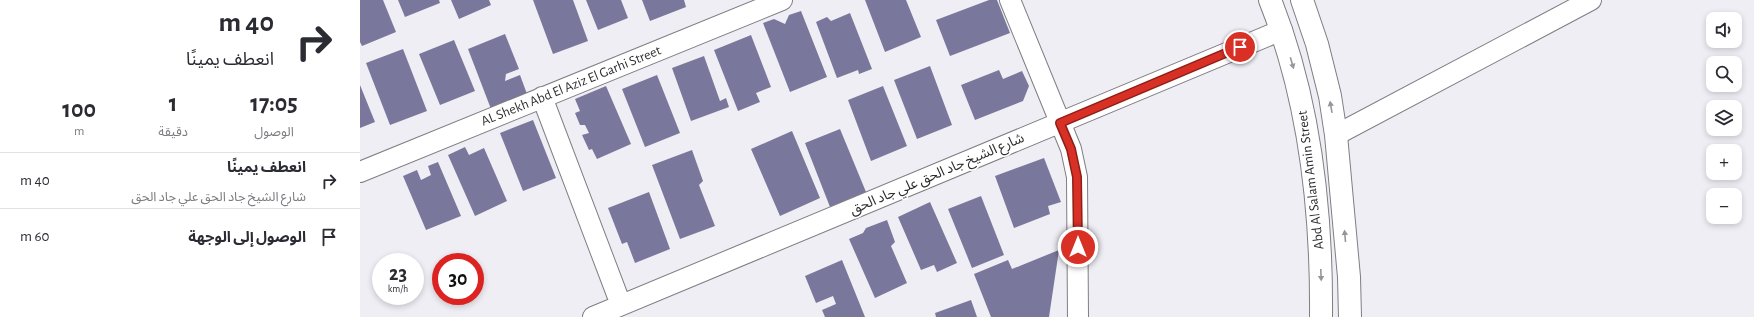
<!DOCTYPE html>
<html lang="ar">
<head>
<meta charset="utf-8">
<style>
  :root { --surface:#fff; --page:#f7f7f7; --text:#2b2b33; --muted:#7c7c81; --line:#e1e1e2 }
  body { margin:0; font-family:"Alegreya Sans","Noto Sans Arabic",sans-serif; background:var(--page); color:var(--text); direction:rtl; height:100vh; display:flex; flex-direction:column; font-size:15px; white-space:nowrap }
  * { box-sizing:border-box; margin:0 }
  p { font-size:13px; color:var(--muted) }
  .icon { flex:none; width:22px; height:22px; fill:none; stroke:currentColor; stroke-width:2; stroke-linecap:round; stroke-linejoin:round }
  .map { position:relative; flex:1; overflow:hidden; direction:ltr }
  .drawer { display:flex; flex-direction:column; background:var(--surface); width:360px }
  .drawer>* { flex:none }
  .banner { background:#fff; color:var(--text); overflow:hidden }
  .tools { position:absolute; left:1346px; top:12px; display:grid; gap:8px }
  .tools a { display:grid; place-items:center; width:36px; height:36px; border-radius:8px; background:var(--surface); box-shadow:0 2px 6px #0003; font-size:20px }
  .speed { position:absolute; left:12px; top:253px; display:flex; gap:8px; font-size:20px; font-weight:700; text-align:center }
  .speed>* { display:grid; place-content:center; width:52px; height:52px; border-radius:50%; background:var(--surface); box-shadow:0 2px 6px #0003; line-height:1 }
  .speed small { font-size:10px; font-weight:400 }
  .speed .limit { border:6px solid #d22; background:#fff; color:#111 }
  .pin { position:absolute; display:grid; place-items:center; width:34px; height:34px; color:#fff; margin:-17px; border:2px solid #fff; border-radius:50%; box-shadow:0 1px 4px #0007 }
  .me { position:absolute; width:44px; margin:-22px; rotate:0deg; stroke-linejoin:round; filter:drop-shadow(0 0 3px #0008) }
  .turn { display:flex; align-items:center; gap:14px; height:84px; padding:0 20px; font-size:18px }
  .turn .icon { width:52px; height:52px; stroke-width:2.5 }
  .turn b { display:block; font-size:28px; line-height:34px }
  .eta { display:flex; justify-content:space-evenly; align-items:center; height:68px; text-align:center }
  .eta b { font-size:24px; font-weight:700; line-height:28px }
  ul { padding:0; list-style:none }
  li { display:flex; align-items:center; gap:12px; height:56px; padding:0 20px; border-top:1px solid var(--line) }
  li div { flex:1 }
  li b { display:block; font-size:15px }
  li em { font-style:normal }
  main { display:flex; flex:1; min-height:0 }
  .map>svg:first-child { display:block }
</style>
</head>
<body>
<main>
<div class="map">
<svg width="1394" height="317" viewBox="0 0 1394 317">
  <rect width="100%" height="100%" fill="#efeef4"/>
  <path fill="#7a779c" d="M0 0H23L36 32 2 46 0 42Z
    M38 0H79L80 3 45 17Z
    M91 0H129L131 5 99 19Z
    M173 0H213L228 41 193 54Z
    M226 0H261L268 18 238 30Z
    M282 0H324L326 7 290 21Z
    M505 0H546L561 37 525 52Z
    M629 0H637L650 33 590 56 576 20Z
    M441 11 467 77 430 92 403 23 414 19 425 24 429 15Z
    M490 13 512 69 499 74 498 70 477 78 456 22 467 17 471 21Z
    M145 34 159 69 146 74 145 81 160 75 167 94 131 109 108 49Z
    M391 35 411 87 396 93 400 102 378 111 354 50Z
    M94 40 115 91 80 105 59 54Z
    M43 49 67 111 30 125 6 63Z
    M344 56 360 101 366 98 369 107 331 121 312 68Z
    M570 66 592 125 557 139 534 80Z
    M639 70 643 79 662 71 669 86 663 101 615 120 601 85Z
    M297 75 320 133 285 147 262 89Z
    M0 85 15 122 0 128Z
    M246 86 271 144 237 159 232 149 229 150 222 135 229 133 225 125H220L215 113 220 111 215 99Z
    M523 86 547 146 511 161 488 100Z
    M173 120 196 178 163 191 140 133Z
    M480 129 506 192 470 207 445 143Z
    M432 131 460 198 420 216 391 149Z
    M105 147 109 155 124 148 147 201 115 216 88 155Z
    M332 150 343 181 339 185 355 226 320 239 292 165Z
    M684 158 701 202 688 206 690 214 654 228 635 176Z
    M78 162 101 216 66 230 43 176 57 170 61 180 71 175 68 166Z
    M289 192 310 249 275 263 267 242 262 244 248 208Z
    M621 196 644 255 612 268 588 209Z
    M570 202 597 263 577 272 574 265 561 270 538 217Z
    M527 220 535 242 531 246 547 283 515 298 489 239 503 233 506 228Z
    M699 250 689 317H631L614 274 648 260 652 269Z
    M482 260 505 317H465L462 310 476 304 473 296 456 303 445 276Z
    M611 300 617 317H576L575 313Z"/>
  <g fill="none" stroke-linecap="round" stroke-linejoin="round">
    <g stroke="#7e7e83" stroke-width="22">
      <path id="street" d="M650 0 711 149 717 177 718 317
        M182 97 261 305
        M976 135 1231 0
        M0 172 422 0
        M233 317 922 30"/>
    </g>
    <g stroke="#7e7e83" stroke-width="24">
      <path id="secondary" d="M910 0C950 100 962 210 961 317
        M942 0 957 44 970 96 976 135 989 277 990 317"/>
    </g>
    <use href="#street" stroke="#fff" stroke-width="20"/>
    <use href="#secondary" stroke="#fff" stroke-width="22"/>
  </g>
  <defs><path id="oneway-solid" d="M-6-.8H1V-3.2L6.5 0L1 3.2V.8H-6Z"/></defs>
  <g fill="#969698">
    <use href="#oneway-solid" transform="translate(932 63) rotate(74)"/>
    <use href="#oneway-solid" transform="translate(971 107) rotate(-100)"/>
    <use href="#oneway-solid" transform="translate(985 236) rotate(-95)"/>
    <use href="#oneway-solid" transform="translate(961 275) rotate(88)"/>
  </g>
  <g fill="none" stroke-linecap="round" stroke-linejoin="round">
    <g stroke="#8d1f18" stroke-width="10">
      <path id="route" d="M718 247 717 177 711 149 700 123 880 47"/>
    </g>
    <use href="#route" stroke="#d93025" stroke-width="7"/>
  </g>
  <g text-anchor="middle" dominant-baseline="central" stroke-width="3.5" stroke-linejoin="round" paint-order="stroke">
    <g font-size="14" fill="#2e2e30" stroke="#fff">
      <text transform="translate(211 86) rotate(-22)">AL Shekh Abd El Aziz El Garhi Street</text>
      <text transform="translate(577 174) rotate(-23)">شارع الشيخ جاد الحق علي جاد الحق</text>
      <text transform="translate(951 180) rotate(-97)">Abd Al Salam Amin Street</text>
    </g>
  </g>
</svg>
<div class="tools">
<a><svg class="icon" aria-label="sound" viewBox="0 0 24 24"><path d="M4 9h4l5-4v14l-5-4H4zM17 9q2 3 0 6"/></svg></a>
<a><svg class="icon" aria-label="search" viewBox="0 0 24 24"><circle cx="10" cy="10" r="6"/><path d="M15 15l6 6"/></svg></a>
<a><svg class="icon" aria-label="layers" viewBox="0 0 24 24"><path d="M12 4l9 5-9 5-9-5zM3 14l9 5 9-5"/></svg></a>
<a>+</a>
<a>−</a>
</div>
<div class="speed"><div>23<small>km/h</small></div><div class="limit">30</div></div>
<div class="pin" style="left:880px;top:47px;background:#d93025"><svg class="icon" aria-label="arrive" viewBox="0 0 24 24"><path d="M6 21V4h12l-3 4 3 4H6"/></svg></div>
<svg class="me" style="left:718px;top:247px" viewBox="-20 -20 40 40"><circle r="17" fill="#d93025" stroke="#fff" stroke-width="3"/><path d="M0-11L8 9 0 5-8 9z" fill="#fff"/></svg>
</div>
<section class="drawer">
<div class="banner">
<div class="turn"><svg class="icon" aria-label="right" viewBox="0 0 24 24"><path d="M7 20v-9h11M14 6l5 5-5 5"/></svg><div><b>40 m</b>انعطف يمينًا</div></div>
</div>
<div class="eta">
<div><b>17:05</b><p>الوصول</p></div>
<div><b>1</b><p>دقيقة</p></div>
<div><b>100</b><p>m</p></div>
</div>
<ul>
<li><svg class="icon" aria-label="right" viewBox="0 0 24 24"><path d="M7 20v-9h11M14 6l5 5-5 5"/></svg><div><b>انعطف يمينًا</b><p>شارع الشيخ جاد الحق علي جاد الحق</p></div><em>40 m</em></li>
<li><svg class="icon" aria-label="arrive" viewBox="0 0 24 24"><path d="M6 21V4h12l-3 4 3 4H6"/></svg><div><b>الوصول إلى الوجهة</b></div><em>60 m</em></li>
</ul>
</section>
</main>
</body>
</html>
